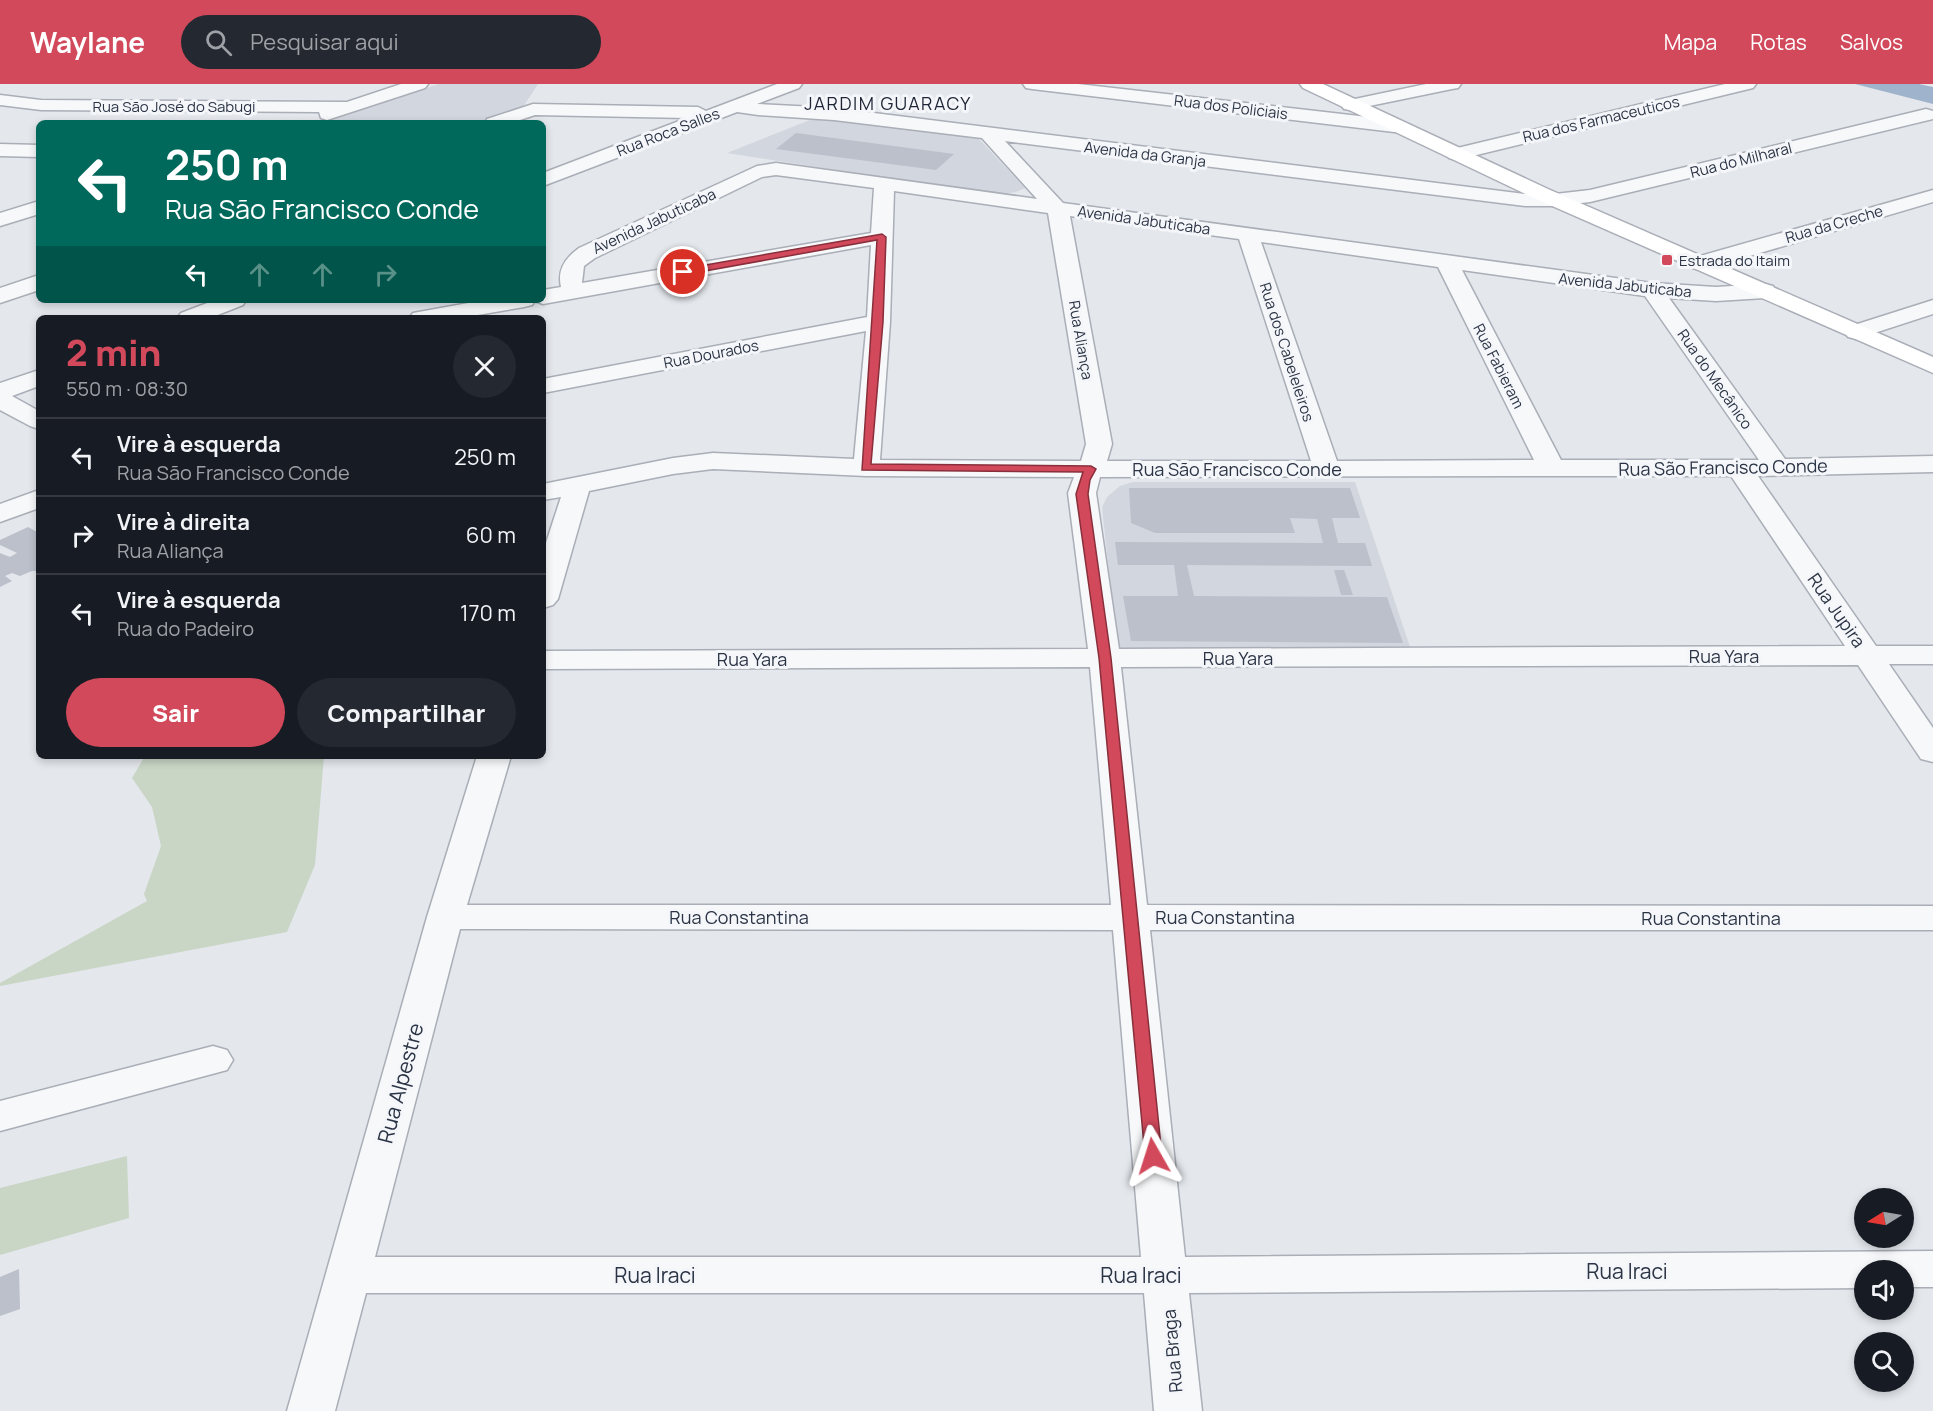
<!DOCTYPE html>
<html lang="pt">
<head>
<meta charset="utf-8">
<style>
  :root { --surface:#171b24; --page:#242831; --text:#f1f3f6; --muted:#9ea1a6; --line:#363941; --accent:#d1495b }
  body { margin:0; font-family:Manrope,sans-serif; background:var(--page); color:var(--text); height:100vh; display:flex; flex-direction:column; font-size:22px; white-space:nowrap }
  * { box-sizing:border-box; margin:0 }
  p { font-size:20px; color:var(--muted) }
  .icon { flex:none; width:33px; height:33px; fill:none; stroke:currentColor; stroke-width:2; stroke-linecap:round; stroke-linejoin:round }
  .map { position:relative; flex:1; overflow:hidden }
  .sheet { position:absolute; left:36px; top:231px; width:510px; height:444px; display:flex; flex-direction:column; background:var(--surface); border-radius:9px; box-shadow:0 3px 9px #0003 }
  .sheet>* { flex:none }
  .top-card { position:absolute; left:36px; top:36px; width:510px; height:183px; border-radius:9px; box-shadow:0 3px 9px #0003; background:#00695c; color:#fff; overflow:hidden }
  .needle { width:39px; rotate:259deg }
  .fabs { position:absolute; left:1854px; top:1104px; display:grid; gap:12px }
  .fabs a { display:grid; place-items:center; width:60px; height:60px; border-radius:50%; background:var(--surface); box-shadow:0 3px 9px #0003; font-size:30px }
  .pin { position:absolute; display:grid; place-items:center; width:51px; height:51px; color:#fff; margin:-26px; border:3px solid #fff; border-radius:50%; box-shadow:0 2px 6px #0007 }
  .me { position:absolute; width:66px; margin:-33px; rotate:354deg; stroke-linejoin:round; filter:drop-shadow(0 0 4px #0008) }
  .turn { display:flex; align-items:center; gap:21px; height:126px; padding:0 30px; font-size:27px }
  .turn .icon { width:78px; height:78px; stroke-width:2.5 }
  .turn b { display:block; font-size:42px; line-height:51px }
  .lanes { display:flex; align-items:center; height:57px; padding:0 30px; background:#0003; justify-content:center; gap:30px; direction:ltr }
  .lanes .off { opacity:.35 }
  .round { display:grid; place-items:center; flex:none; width:63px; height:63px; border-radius:32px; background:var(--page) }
  .overview { display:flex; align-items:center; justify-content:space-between; height:102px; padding:0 30px }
  h1 { font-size:36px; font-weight:800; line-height:45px; color:var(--accent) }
  .action { display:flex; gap:12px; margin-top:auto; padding:12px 30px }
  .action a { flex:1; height:69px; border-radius:36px; background:var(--accent); color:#fff; font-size:24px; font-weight:800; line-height:69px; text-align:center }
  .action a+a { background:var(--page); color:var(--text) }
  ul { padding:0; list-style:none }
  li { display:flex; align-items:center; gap:18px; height:78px; padding:0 30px; border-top:2px solid var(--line) }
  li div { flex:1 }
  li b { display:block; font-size:22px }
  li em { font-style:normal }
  header { display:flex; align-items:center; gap:36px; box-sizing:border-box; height:84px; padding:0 30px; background:var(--accent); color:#fff }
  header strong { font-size:28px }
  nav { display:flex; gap:33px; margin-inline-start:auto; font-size:21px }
  .search { width:420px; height:54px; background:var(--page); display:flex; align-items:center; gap:15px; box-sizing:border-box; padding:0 21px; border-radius:33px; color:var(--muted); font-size:22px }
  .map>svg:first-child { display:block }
</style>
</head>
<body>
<header>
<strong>Waylane</strong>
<div class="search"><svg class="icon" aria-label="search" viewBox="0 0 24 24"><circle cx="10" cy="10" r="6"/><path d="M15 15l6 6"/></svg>Pesquisar aqui</div>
<nav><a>Mapa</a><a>Rotas</a><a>Salvos</a></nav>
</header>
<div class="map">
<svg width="1933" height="1327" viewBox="0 0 1933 1327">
  <rect width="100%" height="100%" fill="#e4e7ec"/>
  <path fill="#d2d6de" d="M439 0H538L521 26 481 39H315Z
    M815 34 978 54 1025 104 1016 108 995 111 727 69Z
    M1133 398H1355L1411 566 1117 564 1102 423 1107 413 1120 402Z"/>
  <path fill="#c9d6c5" d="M145 672H324L315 781 287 848 0 902V899L147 817 144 810 161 762 152 723 132 694Z
    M127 1072 129 1134 0 1171V1104Z"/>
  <path fill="#9fb4cc" d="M1855 0H1919L1933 3V20Z"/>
  <path fill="#bbc0ca" d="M796 49 954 70 936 86 776 65Z
    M1129 404H1350L1360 434H1332L1338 459H1365L1372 482 1187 481 1194 512 1387 513 1403 559 1131 557 1123 512H1178L1174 481H1118L1115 458 1323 459 1317 435 1290 434 1295 449H1155L1131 439Z
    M28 443 39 449V487H32L20 492 12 489 5 492 12 497 0 503V469L10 473 17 469 0 461V456Z
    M1334 486H1344L1353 511H1341Z
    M19 1185 20 1225 0 1232V1193Z"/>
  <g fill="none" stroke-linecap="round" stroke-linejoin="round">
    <g stroke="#a9aeb7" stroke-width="3">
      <path id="street" d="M401 0H428L425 4 327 36 321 34 319 28 41 26 0 21V11L41 16 347 18Z
        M777 0H802L799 4 757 20 834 24 1525 110H1555L1590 106 1926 25 1933 27V35L1590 118 1555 122H1525L1005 57 1063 119 1652 199 1716 203 1765 200 1773 202 1776 207 1773 212 1765 214 1716 217 1669 214 1785 375 1933 372V388L1758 392 1876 562H1933V580H1889L1933 644V678L1921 675 1858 581 1121 583 1147 821 1933 822V846H1150L1185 1173 1933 1167V1203H1904V1186H1864V1204L1189 1209 1202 1327H1154L1144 1209H366L335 1327H287L427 833 477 672H511L467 821H1111L1090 583 543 585V567L1088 565 1068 409 1074 393 866 392 713 385 673 390 589 407 558 515 553 521 543 524V468L561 413 543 416V400L673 374 713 369 854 375 866 247 543 309V295L867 233 871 161 543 220 535 217 532 221 524 223 460 234H409L413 229 485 216H543V206L561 203C557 186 565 174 579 164L757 82 776 79 1037 115 982 54 834 36 758 31 737 28 543 102V89L687 34 535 31 511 39H485L487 35 533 20 698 23 706 27ZM776 91 874 104 871 149 582 199 584 182 595 174 762 93ZM894 107 1048 129 1086 360 1081 377 880 376 890 238ZM1070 132 1239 155 1311 377H1107L1112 360ZM1261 158 1438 183 1534 376 1337 377ZM1462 186 1645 212 1759 376H1561ZM1549 392H1731L1845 562 1119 565 1096 409 1100 393ZM460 845 1113 846 1141 1173H375Z
        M1023 0H1078L1394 36 1401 38 1403 42 1401 46 1394 48 1032 5 1026 4Z
        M1426 0H1461L1458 4 1452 5 1350 26 1344 25 1341 21 1344 17 1350 16Z
        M1725 0H1756L1753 4 1456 76 1449 74 1446 70 1449 66Z
        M0 60 39 61V73L0 72Z
        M1933 106V118L1709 184 1701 186 1693 184 1690 179 1693 174Z
        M39 117V130L0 142V129Z
        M39 191V206L0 219V204Z
        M215 216H246L243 221 210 234H177L181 229Z
        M1933 216V230L1856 255 1848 253 1844 248 1848 243Z
        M39 286V302L12 312 39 327V345L30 342 0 326V299Z
        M39 406V424L0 438V420Z
        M213 962 227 966 233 976 227 986 0 1047V1017Z"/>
    </g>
    <g stroke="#a9aeb7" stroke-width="3">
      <path id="secondary" d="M1300 0H1323L1548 105 1933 273V289L1534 114 1303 4Z"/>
    </g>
    <use href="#street" fill="#f7f8fa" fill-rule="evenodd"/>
    <use href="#secondary" fill="#fff" fill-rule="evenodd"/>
  </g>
  <path fill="#d1495b" stroke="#882f3b" stroke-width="1.5" d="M882 150 886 153 883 238 871 380 1091 382 1096 385 1090 396 1088 410 1111 574 1162 1072 1160 1076 1153 1078 1147 1076 1145 1072 1099 574 1076 410 1083 388 862 386 877 156 683 191 679 188 683 185Z"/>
  <rect fill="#d1495b" stroke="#f4f6f9" stroke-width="2" x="1661" y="170" width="12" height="12" rx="3"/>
  <g text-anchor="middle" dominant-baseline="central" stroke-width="6" stroke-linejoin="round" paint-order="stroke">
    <g font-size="15" fill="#2b3445" stroke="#f4f6f9">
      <text x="174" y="22">Rua São José do Sabugi</text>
      <text transform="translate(1231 23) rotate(7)">Rua dos Policiais</text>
      <text transform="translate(1601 35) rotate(-13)">Rua dos Farmaceuticos</text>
      <text transform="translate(668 48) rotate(-21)">Rua Roca Salles</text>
      <text transform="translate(1145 70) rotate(7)">Avenida da Granja</text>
      <text transform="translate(1741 76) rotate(-14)">Rua do Milharal</text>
      <text transform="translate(1144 136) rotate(8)">Avenida Jabuticaba</text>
      <text transform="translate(654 137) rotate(-25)">Avenida Jabuticaba</text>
      <text transform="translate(1834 140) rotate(-16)">Rua da Creche</text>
      <text transform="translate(1625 201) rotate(6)">Avenida Jabuticaba</text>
      <text transform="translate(1081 256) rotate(80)">Rua Aliança</text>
      <text transform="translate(1287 268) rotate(72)">Rua dos Cabeleleiros</text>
      <text transform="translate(711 270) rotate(-11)">Rua Dourados</text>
      <text transform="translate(1499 282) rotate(63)">Rua Fabieram</text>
      <text transform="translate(1715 295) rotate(55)">Rua do Mecânico</text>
    </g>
    <g font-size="15" fill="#2b3445" stroke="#f4f6f9" text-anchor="start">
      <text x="1679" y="176">Estrada do Itaim</text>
    </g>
    <g font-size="18" letter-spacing="1.5" fill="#1d2536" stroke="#f4f6f9">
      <text x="888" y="19">JARDIM GUARACY</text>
    </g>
    <g font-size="18" fill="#2b3445" stroke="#f4f6f9">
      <text transform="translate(1723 383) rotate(-1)">Rua São Francisco Conde</text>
      <text x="1237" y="385">Rua São Francisco Conde</text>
      <text transform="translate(1837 526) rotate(55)">Rua Jupira</text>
      <text x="1724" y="572">Rua Yara</text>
      <text x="1238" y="574">Rua Yara</text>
      <text x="752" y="575">Rua Yara</text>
      <text x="739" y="833">Rua Constantina</text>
      <text x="1225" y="833">Rua Constantina</text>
      <text x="1711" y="834">Rua Constantina</text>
      <text transform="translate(1172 1267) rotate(-95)">Rua Braga</text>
    </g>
    <g font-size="21" fill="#2b3445" stroke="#f4f6f9">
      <text transform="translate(400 999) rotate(-75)">Rua Alpestre</text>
      <text x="1627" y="1187">Rua Iraci</text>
      <text x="655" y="1191">Rua Iraci</text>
      <text x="1141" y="1191">Rua Iraci</text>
    </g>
  </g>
</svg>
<div class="fabs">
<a><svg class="needle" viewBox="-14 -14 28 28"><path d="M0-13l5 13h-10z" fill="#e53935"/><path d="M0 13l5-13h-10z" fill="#9ea1a6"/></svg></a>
<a><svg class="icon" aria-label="sound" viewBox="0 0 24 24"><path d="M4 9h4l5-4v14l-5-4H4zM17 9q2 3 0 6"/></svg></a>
<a><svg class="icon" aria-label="search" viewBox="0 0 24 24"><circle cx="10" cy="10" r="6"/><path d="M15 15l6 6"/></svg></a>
</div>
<div class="pin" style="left:683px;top:188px;background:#d93025"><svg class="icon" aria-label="arrive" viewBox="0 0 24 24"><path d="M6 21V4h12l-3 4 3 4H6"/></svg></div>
<svg class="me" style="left:1153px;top:1072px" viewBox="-20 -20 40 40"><path d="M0-17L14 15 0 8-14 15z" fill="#d1495b" stroke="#fff" stroke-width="4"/></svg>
<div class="top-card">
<div class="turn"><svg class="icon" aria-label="left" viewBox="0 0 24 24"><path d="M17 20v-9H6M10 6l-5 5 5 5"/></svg><div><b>250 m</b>Rua São Francisco Conde</div></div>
<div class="lanes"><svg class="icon" aria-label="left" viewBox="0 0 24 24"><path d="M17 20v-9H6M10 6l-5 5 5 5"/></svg><svg class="icon off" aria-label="ahead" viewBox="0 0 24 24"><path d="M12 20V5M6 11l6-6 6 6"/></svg><svg class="icon off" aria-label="ahead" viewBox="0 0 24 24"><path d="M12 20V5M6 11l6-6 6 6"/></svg><svg class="icon off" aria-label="right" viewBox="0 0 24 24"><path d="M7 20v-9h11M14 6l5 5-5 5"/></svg></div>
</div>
<section class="sheet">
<div class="overview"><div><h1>2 min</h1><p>550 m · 08:30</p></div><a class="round"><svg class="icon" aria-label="close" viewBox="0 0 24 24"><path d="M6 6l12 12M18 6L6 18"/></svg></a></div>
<ul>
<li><svg class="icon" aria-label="left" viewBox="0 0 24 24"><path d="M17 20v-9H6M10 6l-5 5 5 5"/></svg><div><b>Vire à esquerda</b><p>Rua São Francisco Conde</p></div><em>250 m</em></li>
<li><svg class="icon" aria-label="right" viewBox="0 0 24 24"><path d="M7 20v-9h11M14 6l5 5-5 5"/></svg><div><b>Vire à direita</b><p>Rua Aliança</p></div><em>60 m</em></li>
<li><svg class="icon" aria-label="left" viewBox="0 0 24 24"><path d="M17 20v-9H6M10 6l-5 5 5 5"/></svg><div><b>Vire à esquerda</b><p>Rua do Padeiro</p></div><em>170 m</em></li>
</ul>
<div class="action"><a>Sair</a><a>Compartilhar</a></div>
</section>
</div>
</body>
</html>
